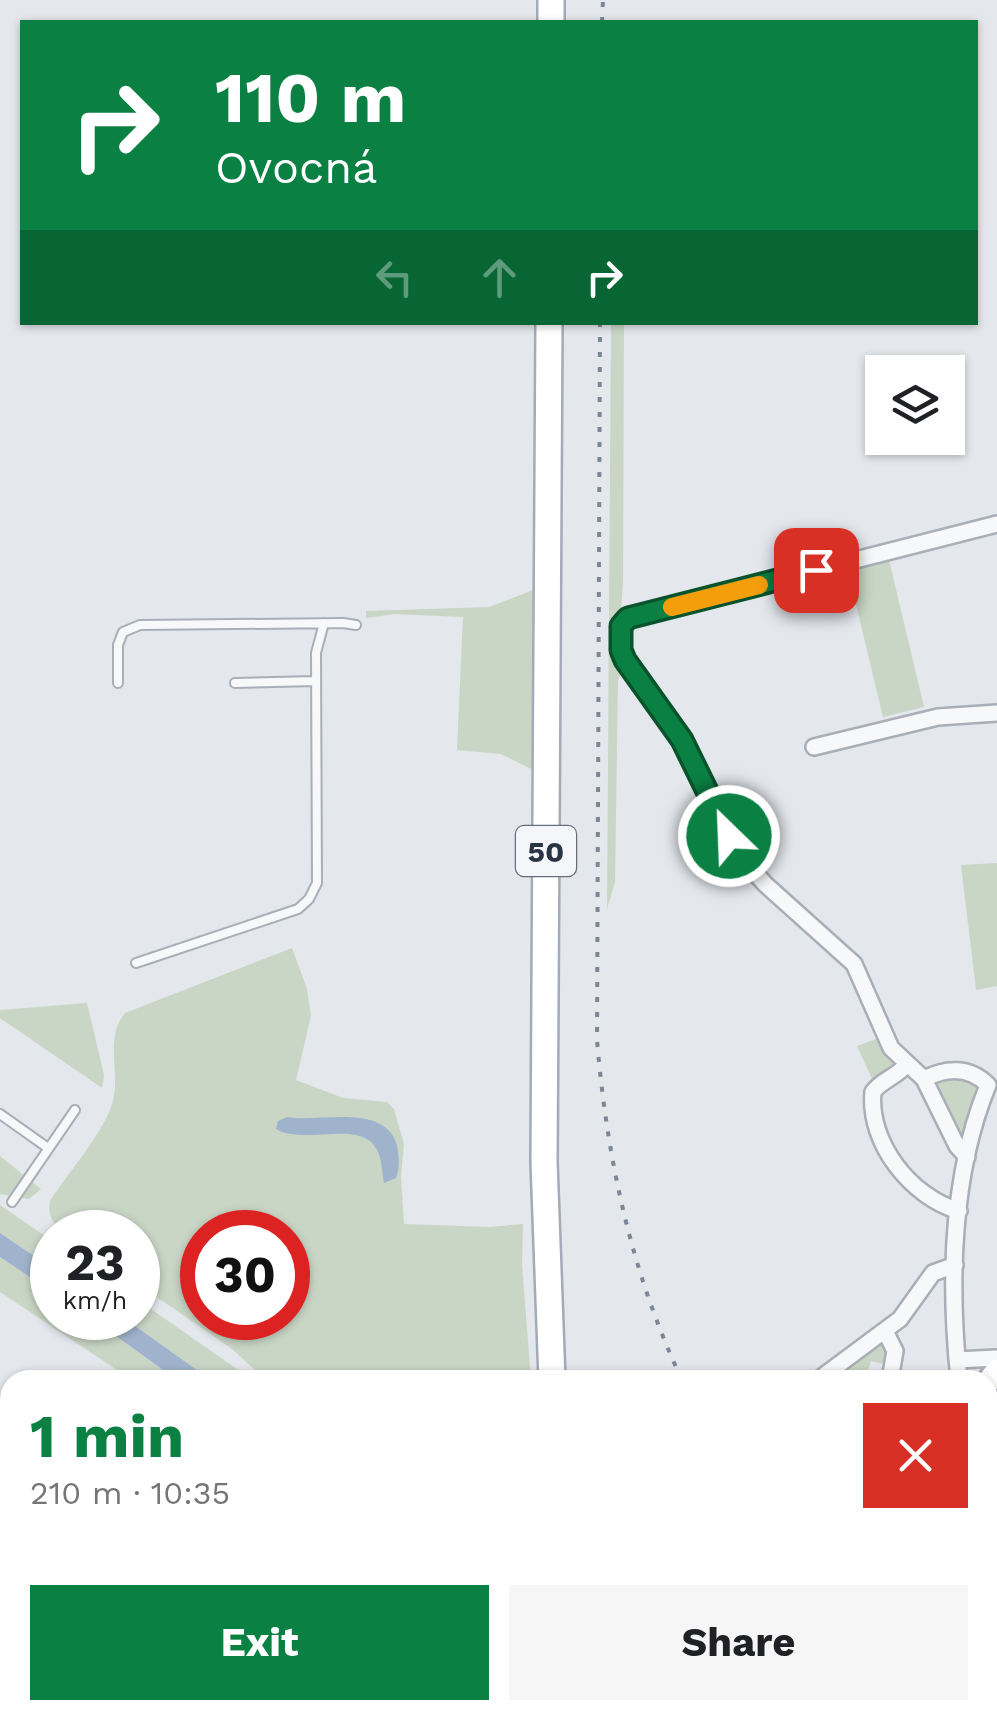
<!DOCTYPE html>
<html lang="en">
<head>
<meta charset="utf-8">
<style>
  :root { --surface:#fff; --page:#f6f6f6; --text:#202124; --muted:#757577; --accent:#0b8043 }
  body { margin:0; font-family:"Work Sans",sans-serif; background:var(--page); color:var(--text); height:100vh; display:flex; flex-direction:column; font-size:38px; white-space:nowrap }
  * { box-sizing:border-box; margin:0 }
  p { font-size:32px; color:var(--muted) }
  .icon { flex:none; width:55px; height:55px; fill:none; stroke:currentColor; stroke-width:2; stroke-linecap:round; stroke-linejoin:round }
  .map { position:relative; flex:1; overflow:hidden }
  .drawer { position:absolute; left:0px; top:1370px; width:998px; height:350px; display:flex; flex-direction:column; background:var(--surface); border-radius:30px 30px 0 0; box-shadow:0 2px 8px #0004 }
  .drawer>* { flex:none }
  .hud { position:absolute; left:20px; top:20px; width:958px; height:305px; border-radius:0px; box-shadow:0 2px 8px #0004; background:#0b8043; color:#fff; overflow:hidden }
  .fabs { position:absolute; left:865px; top:355px; display:grid; gap:20px }
  .fabs a { display:grid; place-items:center; width:100px; height:100px; border-radius:0px; background:var(--surface); box-shadow:0 2px 8px #0004; font-size:50px }
  .speed { position:absolute; left:30px; top:1210px; display:flex; gap:20px; font-size:50px; font-weight:700; text-align:center }
  .speed>* { display:grid; place-content:center; width:130px; height:130px; border-radius:50%; background:var(--surface); box-shadow:0 2px 8px #0004; line-height:1 }
  .speed small { font-size:25px; font-weight:400 }
  .speed .limit { border:15px solid #d22; background:#fff; color:#111 }
  .pin { position:absolute; display:grid; place-items:center; width:85px; height:85px; color:#fff; margin:-42px; border-radius:20px; box-shadow:0 5px 15px #0006 }
  .me { position:absolute; width:110px; margin:-55px; rotate:336deg; stroke-linejoin:round; filter:drop-shadow(0 0 8px #0008) }
  .turn { display:flex; align-items:center; gap:35px; height:210px; padding:0 30px; font-size:45px }
  .turn .icon { width:130px; height:130px; stroke-width:2.5 }
  .turn b { display:block; font-size:70px; line-height:85px }
  .lanes { display:flex; align-items:center; height:95px; padding:0 30px; background:#0003; justify-content:center; gap:50px; direction:ltr }
  .lanes .off { opacity:.35 }
  .round { display:grid; place-items:center; flex:none; width:105px; height:105px; border-radius:0px; background:var(--page) }
  .head { display:flex; align-items:center; justify-content:space-between; height:170px; padding:0 30px }
  h1 { font-size:60px; font-weight:700; line-height:75px; color:var(--accent) }
  .button { display:flex; gap:20px; margin-top:auto; padding:20px 30px }
  .button a { flex:1; height:115px; border-radius:0px; background:var(--accent); color:#fff; font-size:40px; font-weight:700; line-height:115px; text-align:center }
  .button a+a { background:var(--page); color:var(--text) }
  .map>svg:first-child { display:block }
</style>
</head>
<body>
<div class="map">
<svg width="997" height="1720" viewBox="0 0 997 1720">
  <rect width="100%" height="100%" fill="#e4e7ec"/>
  <path fill="#c9d6c5" fill-rule="evenodd" d="M624 322 623 583 617 658 623 665 618 681 615 882 607 909 611 323Z
    M889 560 924 707 883 717 848 571Z
    M533 590V770L501 754 457 750 463 617 395 614 366 618V611L489 607Z
    M997 863V986L976 990 961 865Z
    M292 948 307 989 311 1016 296 1080 343 1098 387 1102 394 1109 404 1144 401 1176 404 1224 490 1227 523 1224 522 1264 531 1380H266L232 1349 138 1284V1232H64C53 1224 47 1215 50 1201 68 1173 98 1139 110 1110 124 1077 102 1041 125 1013ZM202 1232H288V1318H202Z
    M87 1003 104 1075 102 1088 0 1018V1010Z
    M876 1039 896 1066 886 1075 873 1081 857 1046Z
    M969 1075 981 1088 964 1144 936 1088 938 1083Z
    M0 1156 41 1189 29 1199 0 1194Z
    M0 1205 52 1241V1268L0 1233Z
    M0 1257 52 1292V1318H91L177 1380H132L0 1292Z
    M138 1300 237 1369 249 1380H211L124 1318H138Z
    M880 1342 888 1346 887 1365 871 1361 865 1380H849L843 1371 845 1366Z
    M10 1563V1657L0 1643V1566Z
    M988 1651H995L997 1720H957L948 1710H988Z
    M631 1710H713L704 1720H634Z
    M752 1710H868L859 1720H774Z"/>
  <path fill="#9fb4cc" d="M287 1117C319 1123 386 1102 397 1146 399 1158 400 1167 396 1178L384 1183C382 1173 382 1159 377 1150 361 1118 304 1146 276 1129L278 1121Z
    M0 1233 52 1268V1292L0 1257Z
    M91 1318H124L211 1380H177Z"/>
  <g fill="none" stroke-linecap="round" stroke-linejoin="round">
    <g stroke="#a9aeb7" stroke-width="12">
      <path id="lane" d="M118 683V645L123 632 140 625 343 623 356 625
        M235 683 316 681
        M136 963 298 909 309 899 317 883 316 653 324 623
        M0 1114 48 1148
        M12 1202 75 1110"/>
    </g>
    <g stroke="#a9aeb7" stroke-width="20">
      <path id="street" d="M814 747 938 717 997 713
        M907 1064C897 1077 881 1080 873 1092 868 1143 911 1197 959 1211
        M924 1079C947 1067 970 1067 988 1085 951 1175 949 1285 959 1380
        M967 1157 957 1146 924 1079 891 1048 854 964 765 884 740 856 683 740 625 660 620 638 621 626 628 618 997 524
        M885 1331 895 1351 890 1380
        M957 1360 997 1358
        M818 1380 900 1319 933 1273 955 1265
        M988 1585 997 1584"/>
    </g>
    <g stroke="#a9aeb7" stroke-width="28">
      <path id="secondary" d="M988 1382 997 1371
        M887 1720 889 1710"/>
    </g>
    <g stroke="#a3abb8" stroke-width="30">
      <path id="primary" d="M551 22V0
        M549 322 544 1162 552 1380
        M619 1710 622 1720"/>
    </g>
    <use href="#lane" stroke="#f7f8fa" stroke-width="8"/>
    <use href="#street" stroke="#f7f8fa" stroke-width="15"/>
    <use href="#secondary" stroke="#fff" stroke-width="22"/>
    <use href="#primary" stroke="#fff" stroke-width="25"/>
    <path stroke="#7d8696" stroke-width="4" stroke-dasharray="5 10" stroke-linecap="butt" d="M602 22 603 0
      M600 322 597 1040C607 1159 631 1272 682 1380
      M934 1710 943 1720"/>
  </g>
  <g fill="none" stroke-linecap="round" stroke-linejoin="round">
    <g stroke="#07532c" stroke-width="25">
      <path id="route" d="M729 836 682 740 625 660 621 650V626L628 618 816 570"/>
    </g>
    <use href="#route" stroke="#0b8043" stroke-width="18"/>
    <path stroke="#f59e0b" stroke-width="18" d="M672 607 759 585"/>
  </g>
  <g text-anchor="middle" dominant-baseline="central" stroke-width="8" stroke-linejoin="round" paint-order="stroke">
    <rect fill="#f4f6f9" stroke="#676e7b" stroke-width="2.5" x="516" y="826" width="60" height="50" rx="8"/>
    <g font-size="30" font-weight="bold" fill="#2b3445">
      <text x="546" y="851">50</text>
    </g>
  </g>
</svg>
<div class="fabs">
<a><svg class="icon" aria-label="layers" viewBox="0 0 24 24"><path d="M12 4l9 5-9 5-9-5zM3 14l9 5 9-5"/></svg></a>
</div>
<div class="speed"><div>23<small>km/h</small></div><div class="limit">30</div></div>
<div class="pin" style="left:816px;top:570px;background:#d93025"><svg class="icon" aria-label="arrive" viewBox="0 0 24 24"><path d="M6 21V4h12l-3 4 3 4H6"/></svg></div>
<svg class="me" style="left:729px;top:836px" viewBox="-20 -20 40 40"><circle r="17" fill="#0b8043" stroke="#fff" stroke-width="3"/><path d="M0-11L8 9 0 5-8 9z" fill="#fff"/></svg>
<div class="hud">
<div class="turn"><svg class="icon" aria-label="right" viewBox="0 0 24 24"><path d="M7 20v-9h11M14 6l5 5-5 5"/></svg><div><b>110 m</b>Ovocná</div></div>
<div class="lanes"><svg class="icon off" aria-label="left" viewBox="0 0 24 24"><path d="M17 20v-9H6M10 6l-5 5 5 5"/></svg><svg class="icon off" aria-label="ahead" viewBox="0 0 24 24"><path d="M12 20V5M6 11l6-6 6 6"/></svg><svg class="icon" aria-label="right" viewBox="0 0 24 24"><path d="M7 20v-9h11M14 6l5 5-5 5"/></svg></div>
</div>
<section class="drawer">
<div class="head"><div><h1>1 min</h1><p>210 m · 10:35</p></div><a class="round" style="background:#d93025;color:#fff"><svg class="icon" aria-label="close" viewBox="0 0 24 24"><path d="M6 6l12 12M18 6L6 18"/></svg></a></div>
<div class="button"><a>Exit</a><a>Share</a></div>
</section>
</div>
</body>
</html>
